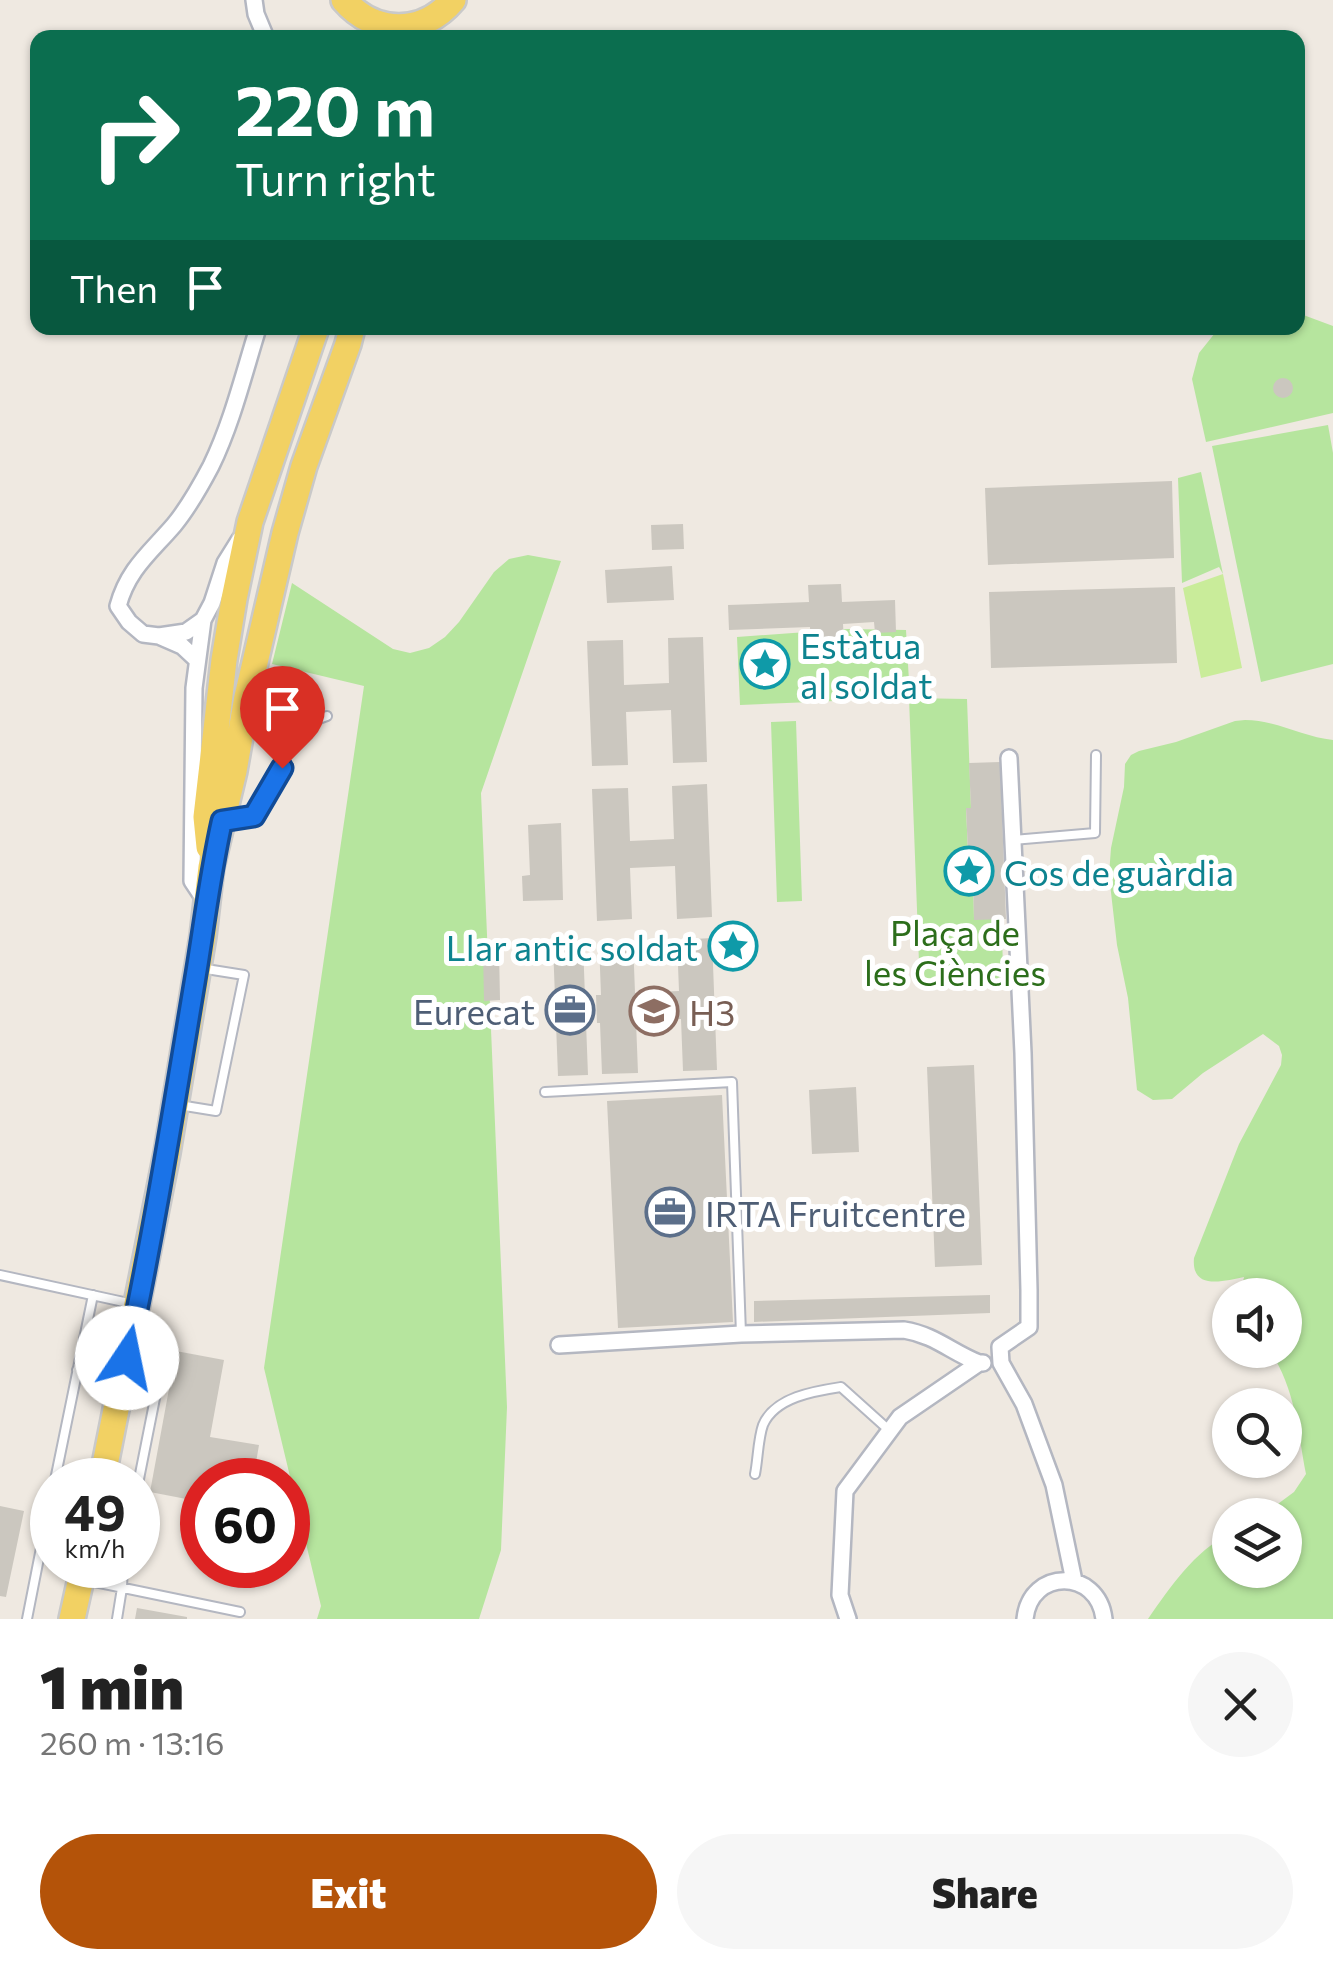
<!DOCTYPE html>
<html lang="en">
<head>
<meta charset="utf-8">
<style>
  :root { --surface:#fff; --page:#f6f6f6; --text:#222; --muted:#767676; --accent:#b45309 }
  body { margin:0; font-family:Commissioner,sans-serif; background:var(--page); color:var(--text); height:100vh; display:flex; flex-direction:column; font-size:38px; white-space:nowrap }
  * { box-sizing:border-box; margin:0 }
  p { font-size:32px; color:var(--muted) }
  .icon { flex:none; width:55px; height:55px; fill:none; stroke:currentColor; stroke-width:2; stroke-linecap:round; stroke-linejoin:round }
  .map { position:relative; height:1619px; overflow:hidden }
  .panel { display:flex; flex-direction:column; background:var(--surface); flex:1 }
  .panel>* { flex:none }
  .top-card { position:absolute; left:30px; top:30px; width:1275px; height:305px; border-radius:20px; box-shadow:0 2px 8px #0004; background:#0b6e4f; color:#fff; overflow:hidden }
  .fabs { position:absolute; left:1212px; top:1278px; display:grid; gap:20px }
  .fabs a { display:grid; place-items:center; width:90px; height:90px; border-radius:50%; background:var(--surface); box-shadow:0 2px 8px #0004; font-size:50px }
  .speed { position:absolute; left:30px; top:1458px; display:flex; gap:20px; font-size:50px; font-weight:700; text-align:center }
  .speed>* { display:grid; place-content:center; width:130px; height:130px; border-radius:50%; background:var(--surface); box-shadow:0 2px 8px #0004; line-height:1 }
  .speed small { font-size:25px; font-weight:400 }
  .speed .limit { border:15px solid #d22; background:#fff; color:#111 }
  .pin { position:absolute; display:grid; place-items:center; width:85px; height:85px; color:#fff; margin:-102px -42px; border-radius:50% 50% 50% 0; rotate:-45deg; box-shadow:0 0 10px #0007 }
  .pin .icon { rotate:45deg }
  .me { position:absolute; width:110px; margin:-55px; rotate:11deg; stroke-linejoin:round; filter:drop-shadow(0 0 8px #0008) }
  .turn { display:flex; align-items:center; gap:35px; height:210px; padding:0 40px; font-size:45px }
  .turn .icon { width:130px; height:130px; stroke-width:2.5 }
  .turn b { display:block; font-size:70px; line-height:85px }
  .then { display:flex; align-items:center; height:95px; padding:0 40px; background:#0003; gap:20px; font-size:38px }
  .round { display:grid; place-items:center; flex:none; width:105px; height:105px; border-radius:52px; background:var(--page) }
  .overview { display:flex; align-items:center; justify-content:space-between; height:170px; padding:0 40px }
  h1 { font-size:60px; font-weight:800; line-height:75px }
  .action { display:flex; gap:20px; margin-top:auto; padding:20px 40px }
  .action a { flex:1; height:115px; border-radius:60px; background:var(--accent); color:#fff; font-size:40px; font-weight:800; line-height:115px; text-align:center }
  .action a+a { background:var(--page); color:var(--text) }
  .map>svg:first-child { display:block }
</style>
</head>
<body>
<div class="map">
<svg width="1333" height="1619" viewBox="0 0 1333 1619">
  <rect width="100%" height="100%" fill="#efe9e1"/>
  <path fill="#b6e59e" d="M1298 313 1333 326V413L1206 442 1192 379 1199 353 1219 328H1298Z
    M1328 425 1333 453V664L1261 682 1212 446Z
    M1201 472 1223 574 1219 567 1182 583 1178 478Z
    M528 555 561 561 481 793 507 1407 501 1550 479 1619H317L321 1606 264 1368 364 686 272 664 292 583 393 649 410 653 429 648 445 637 459 622 494 572 509 559Z
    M848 629 906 630 910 698 967 699 971 808 966 809 969 872V875L973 876 974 919H1001L1004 985 920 989 909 698 740 705 737 637Z
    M1245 720C1276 720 1303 737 1333 740V1619H1148C1171 1586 1194 1552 1230 1533V1570H1285V1515H1263L1294 1492 1306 1474C1298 1432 1295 1386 1269 1350H1285V1295H1240L1244 1277C1224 1281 1191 1291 1194 1258L1239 1144 1281 1065 1282 1055 1279 1046 1263 1034 1203 1073 1172 1099 1153 1100 1137 1090 1128 998 1117 945 1109 875 1111 848 1124 787 1125 764 1131 755 1139 751 1176 742 1235 721Z
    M796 721 802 901 777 902 771 722Z"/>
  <path fill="#c9ec9a" d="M1223 574 1242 668 1201 678 1183 588Z"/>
  <path fill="#cbc7bf" d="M1273 388a10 10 0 1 1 20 0a10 10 0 1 1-20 0Z
    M1172 481 1174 558 988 565 985 488Z
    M683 524 684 549 652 550 651 525Z
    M672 566 674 600 607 603 605 570Z
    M841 584 842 602 895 600 896 632 875 633 874 622 843 624 845 658 811 659 810 627 729 630 728 605 809 602 808 585Z
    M1175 587 1177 663 991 668 989 592Z
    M703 637 707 762 673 763 671 710 626 712 628 765 592 766 587 641 623 640 624 685 669 683 668 638Z
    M1000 762 1006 919 974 920 973 876 969 875 966 808H971L969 763Z
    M707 784 712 917 677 919 675 866 630 868 632 919 597 921 592 789 628 788 630 841 674 839 672 786Z
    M561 823 563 900 523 901 522 876 530 875 528 825Z
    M712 938 717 1070 683 1071 681 1019 636 1021 638 1073 602 1074 600 1023H597L596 995H601L599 942 633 940 635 993 679 991 677 940Z
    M583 944 588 1075 558 1076 553 945Z
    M499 950 500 1000 484 1001 483 951Z
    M974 1065 982 1265 935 1267 927 1067Z
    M856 1087 859 1152 812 1154 809 1090Z
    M722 1095 733 1322 618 1328 607 1101Z
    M990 1295V1313L754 1322V1301Z
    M176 1351 224 1360 210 1437 259 1445 253 1480H235L211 1476 210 1480H202V1502L150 1492Z
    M0 1506 24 1511 6 1597 0 1596Z
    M137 1608 187 1617V1619H135Z"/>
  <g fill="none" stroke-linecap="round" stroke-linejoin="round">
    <g stroke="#b4b7c1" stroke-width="12">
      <path id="lane" d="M227 821 254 816 282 767 294 728 327 716
        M1013 840 1095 833 1096 755
        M545 1092 732 1082 741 1334
        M179 1105 216 1111 244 975 200 968
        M0 1275 133 1304
        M136 1335 166 1343 138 1484
        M77 1370 118 1380
        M755 1474C758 1459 758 1439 763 1425 775 1397 815 1391 841 1387L890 1431
        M55 1480 93 1295
        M85 1580 240 1612
        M27 1619 52 1492
        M117 1619 122 1588 123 1565"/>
    </g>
    <g stroke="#b4b7c1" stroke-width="20">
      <path id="street" d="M254 0 256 14 266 38
        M159 636 186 632 203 620
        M197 660 182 646 159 636 143 634 129 622 118 606C128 569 150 553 174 525 188 508 201 485 211 466 232 423 244 373 258 328
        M1009 758 1023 1053 1029 1290V1327L1000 1347 1001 1363 1024 1404 1054 1485 1074 1581
        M206 902 192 881 194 688 203 620 212 603 225 563 240 539
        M559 1345 741 1334 904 1330C935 1335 951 1352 979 1363
        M848 1619 840 1595 845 1491 900 1417 979 1363H983
        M1025 1619C1030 1568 1098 1568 1104 1619"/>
    </g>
    <g stroke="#c9c9c9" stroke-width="30">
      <path id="primary" d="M344 0C374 35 423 36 453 0
        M209 847 206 817 224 660 234 599 250 522 316 328
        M102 1480 167 1153 203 936 211 867 234 771 247 697 285 533 304 466 348 344 352 328
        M72 1619 84 1565"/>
    </g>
    <use href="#lane" stroke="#fff" stroke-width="8"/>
    <use href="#street" stroke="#fff" stroke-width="15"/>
    <use href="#primary" stroke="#f2d163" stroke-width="25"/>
  </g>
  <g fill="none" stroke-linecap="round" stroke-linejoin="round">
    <g stroke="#114b97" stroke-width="25">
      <path id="route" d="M127 1358C154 1232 174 1106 195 980 204 927 210 874 222 821L254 816 282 768"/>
    </g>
    <use href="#route" stroke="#1a73e8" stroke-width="18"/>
  </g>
  <defs>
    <g id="sight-ring" transform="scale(2.5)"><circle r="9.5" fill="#fff" stroke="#0f9aa8" stroke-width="1.5"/><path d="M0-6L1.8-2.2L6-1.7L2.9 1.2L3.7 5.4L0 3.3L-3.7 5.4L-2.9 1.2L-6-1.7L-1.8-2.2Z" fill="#0f9aa8"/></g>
    <g id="office-ring" transform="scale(2.5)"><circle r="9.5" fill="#fff" stroke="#5c6f8a" stroke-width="1.5"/><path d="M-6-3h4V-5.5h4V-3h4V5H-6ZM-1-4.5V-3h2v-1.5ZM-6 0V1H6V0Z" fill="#5c6f8a"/></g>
    <g id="university-ring" transform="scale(2.5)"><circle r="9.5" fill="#fff" stroke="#8d6e63" stroke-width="1.5"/><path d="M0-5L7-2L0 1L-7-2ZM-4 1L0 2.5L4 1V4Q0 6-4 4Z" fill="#8d6e63"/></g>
  </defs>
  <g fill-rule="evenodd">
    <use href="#sight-ring" x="765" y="664"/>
    <use href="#sight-ring" x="969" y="871"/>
    <use href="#sight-ring" x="733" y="946"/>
    <use href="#office-ring" x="570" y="1010"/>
    <use href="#university-ring" x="654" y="1011"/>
    <use href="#office-ring" x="670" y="1212"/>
  </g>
  <g text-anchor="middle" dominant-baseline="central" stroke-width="10" stroke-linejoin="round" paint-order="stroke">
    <g font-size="35" fill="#0d838f" stroke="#fff" text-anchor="start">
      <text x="800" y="644">Estàtua<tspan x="800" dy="40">al soldat</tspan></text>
      <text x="1004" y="871">Cos de guàrdia</text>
      <text x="698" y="946" text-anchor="end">Llar antic soldat</text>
    </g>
    <g font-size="35" fill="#2c6e1b" stroke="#fff">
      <text x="955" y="931">Plaça de<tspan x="955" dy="40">les Ciències</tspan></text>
    </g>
    <g font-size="35" fill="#4e5e75" stroke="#fff" text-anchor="end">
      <text x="535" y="1010">Eurecat</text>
      <text x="705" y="1212" text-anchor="start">IRTA Fruitcentre</text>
    </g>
    <g font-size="35" fill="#785e54" stroke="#fff" text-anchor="start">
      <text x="689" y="1011">H3</text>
    </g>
  </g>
</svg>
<div class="fabs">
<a><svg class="icon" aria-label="sound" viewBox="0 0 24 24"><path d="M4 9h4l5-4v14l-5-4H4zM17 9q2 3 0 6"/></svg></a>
<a><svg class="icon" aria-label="search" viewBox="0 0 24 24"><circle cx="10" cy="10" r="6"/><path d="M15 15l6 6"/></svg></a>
<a><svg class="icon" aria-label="layers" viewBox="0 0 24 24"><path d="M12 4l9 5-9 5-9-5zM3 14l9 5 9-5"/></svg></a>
</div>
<div class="speed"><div>49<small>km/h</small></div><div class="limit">60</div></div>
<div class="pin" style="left:282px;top:768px;background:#d93025"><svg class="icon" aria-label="arrive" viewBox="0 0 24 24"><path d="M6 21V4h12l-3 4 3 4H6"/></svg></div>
<svg class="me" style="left:127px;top:1358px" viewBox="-20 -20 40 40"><circle r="19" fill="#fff"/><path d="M0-13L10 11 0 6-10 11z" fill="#1a73e8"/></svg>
<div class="top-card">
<div class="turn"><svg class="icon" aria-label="right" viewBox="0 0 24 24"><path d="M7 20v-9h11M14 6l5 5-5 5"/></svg><div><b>220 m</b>Turn right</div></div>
<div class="then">Then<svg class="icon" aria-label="arrive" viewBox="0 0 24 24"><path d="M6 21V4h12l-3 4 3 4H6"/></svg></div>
</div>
</div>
<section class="panel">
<div class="overview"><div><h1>1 min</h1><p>260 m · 13:16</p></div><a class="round"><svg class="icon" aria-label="close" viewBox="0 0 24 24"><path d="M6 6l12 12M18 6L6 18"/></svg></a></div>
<div class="action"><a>Exit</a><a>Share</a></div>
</section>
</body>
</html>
